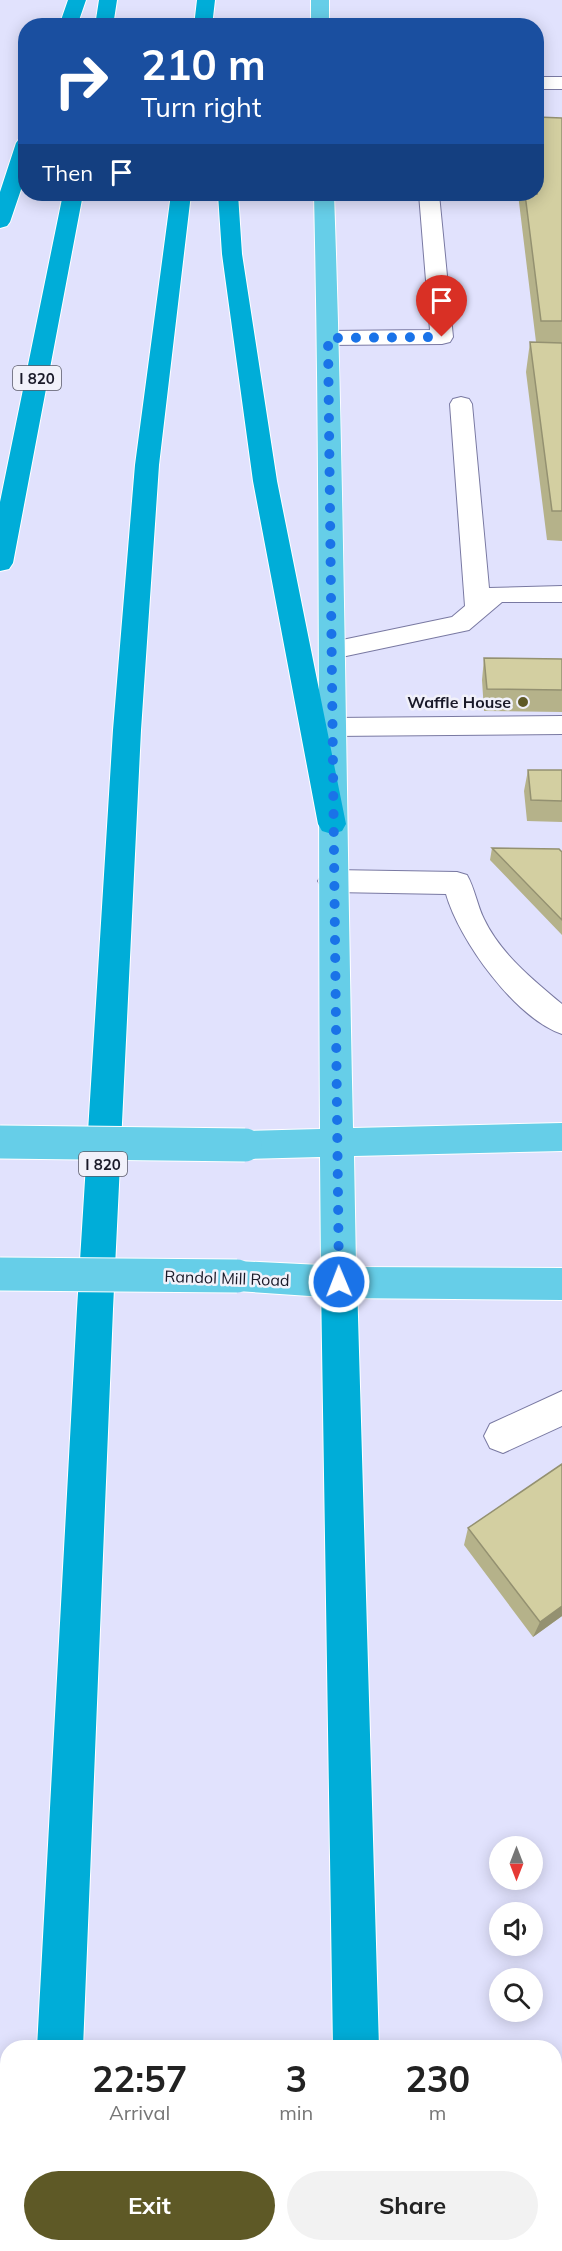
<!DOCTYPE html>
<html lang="en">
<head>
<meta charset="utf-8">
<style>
  :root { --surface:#fff; --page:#f2f2f2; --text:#222; --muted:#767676; --accent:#5e5926 }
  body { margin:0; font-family:Mulish,sans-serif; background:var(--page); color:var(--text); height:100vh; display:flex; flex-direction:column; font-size:22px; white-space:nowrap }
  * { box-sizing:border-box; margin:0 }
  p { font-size:20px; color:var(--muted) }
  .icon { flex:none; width:33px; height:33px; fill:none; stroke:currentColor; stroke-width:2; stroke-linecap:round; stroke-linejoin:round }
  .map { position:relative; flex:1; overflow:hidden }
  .side { position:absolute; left:0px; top:2040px; width:562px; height:212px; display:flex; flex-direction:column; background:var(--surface); border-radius:24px 24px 0 0; box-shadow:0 3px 15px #0003 }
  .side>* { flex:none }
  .guide { position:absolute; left:18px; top:18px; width:526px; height:183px; border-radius:24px; box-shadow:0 3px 15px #0003; background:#1a4fa0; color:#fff; overflow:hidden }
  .needle { width:39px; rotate:180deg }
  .controls { position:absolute; left:489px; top:1836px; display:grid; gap:12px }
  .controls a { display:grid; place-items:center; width:54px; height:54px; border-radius:50%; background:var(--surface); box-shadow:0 3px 15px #0003; font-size:30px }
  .pin { position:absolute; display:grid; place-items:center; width:51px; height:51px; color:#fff; margin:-62px -26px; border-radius:50% 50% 50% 0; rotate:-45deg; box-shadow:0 0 6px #0007 }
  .pin .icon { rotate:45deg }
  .me { position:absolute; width:66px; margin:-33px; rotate:359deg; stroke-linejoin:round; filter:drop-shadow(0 0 4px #0008) }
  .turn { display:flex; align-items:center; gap:21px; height:126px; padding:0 24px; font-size:27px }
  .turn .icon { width:78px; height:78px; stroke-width:2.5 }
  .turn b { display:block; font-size:42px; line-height:51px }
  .then { display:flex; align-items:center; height:57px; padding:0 24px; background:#0003; gap:12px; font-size:22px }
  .eta { display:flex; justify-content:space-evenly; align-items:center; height:102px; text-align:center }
  .eta b { font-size:36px; font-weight:700; line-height:42px }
  .action { display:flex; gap:12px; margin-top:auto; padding:12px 24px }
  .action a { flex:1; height:69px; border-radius:36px; background:var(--accent); color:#fff; font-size:24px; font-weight:700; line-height:69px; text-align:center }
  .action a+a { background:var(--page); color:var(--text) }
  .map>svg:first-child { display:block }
</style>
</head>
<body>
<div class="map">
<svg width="562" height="2251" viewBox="0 0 562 2251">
  <rect width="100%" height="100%" fill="#e1e2fd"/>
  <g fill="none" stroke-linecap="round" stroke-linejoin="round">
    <g stroke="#7979a2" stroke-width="2">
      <path id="minor" d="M537 77H562V89H537Z
        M419 194H439L453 337 450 342 442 344 328 345 320 343 317 338 320 333 328 331 430 330Z
        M461 397 469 399 472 404 489 588 562 586V602H502L469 630 332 659 323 656 319 650 323 644 452 617 465 606 450 404 453 399Z
        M562 716V734L333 736 323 734 319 727 323 720 333 718Z
        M333 870 457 872 467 875C475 889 477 905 484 919 500 953 533 980 562 1004V1034C515 1018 459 940 446 894L333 892 323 889 318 881 323 873Z
        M562 1391V1426L503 1453 490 1448 484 1436 490 1424Z"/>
    </g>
    <g stroke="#fff" stroke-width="2">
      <path id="major" d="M311 0H329V26H311Z
        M314 194H334C345 505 346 817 353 1128L562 1123V1151L354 1156 356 1267 562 1268V1300L339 1298 237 1291 225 1287 219 1276 225 1265 237 1261 321 1265 320 1157 245 1159 233 1155 228 1145 233 1135 245 1131 320 1129C318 817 321 506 314 194Z"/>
    </g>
    <g stroke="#fff" stroke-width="2">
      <path id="highway" d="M68 0H86L77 26H59Z
        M99 0H117L113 26H95Z
        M197 0H215L212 26H194Z
        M26 137V175L10 222 7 226 0 228V192L16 143 19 139Z
        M63 194H83L13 563 9 569 0 571V502Z
        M171 194H191L159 465 141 730 113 1309 83 2048H37L77 1309 113 730 135 465Z
        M218 194H238L242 254 277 481 346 824 342 831 332 834 322 831 318 824 253 481 222 254Z
        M339 1266 351 1271 357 1282 379 2048H333L321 1282 327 1271Z
        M27 2244H75L74 2251H26Z
        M336 2244H384L385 2251H337Z"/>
    </g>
    <use href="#minor" fill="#fff" fill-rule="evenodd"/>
    <use href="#major" fill="#66cee8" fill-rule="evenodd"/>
    <use href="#highway" fill="#00add8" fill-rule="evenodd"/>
    <g stroke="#fff" stroke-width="35" stroke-linecap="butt">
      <path id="major-bridge" d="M0 1142 245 1145
        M0 1274 237 1276"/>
    </g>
    <use href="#major-bridge" stroke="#66cee8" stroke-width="33"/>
  </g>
  <path fill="#b5b28a" d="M562 118V541L547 540 526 372 530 342H536L518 194H537Z
    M484 658 562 659V712L484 711 482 680Z
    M528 770H562V822L527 821 524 791Z
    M492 848 562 852V935L490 860Z
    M562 1464V1616L533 1637 464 1545 468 1528Z"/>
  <path fill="#949171" d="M562 1606V1616L533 1637 540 1622Z"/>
  <path fill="#d3cfa1" stroke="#949171" stroke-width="1.5" d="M537 117 562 118V321H541L525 194H537Z
    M530 342 562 343V511H552Z
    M484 658 562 659V690L487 689Z
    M528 770H562V801L531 800Z
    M492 848 559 849 562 852V920Z
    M562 1464V1606L540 1622 468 1528Z"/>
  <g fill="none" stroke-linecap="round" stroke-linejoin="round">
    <path stroke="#1a73e8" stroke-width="10" stroke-dasharray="0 18" d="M339 1282 328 338 442 337"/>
  </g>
  <circle fill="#5e5926" stroke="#f1f1fa" stroke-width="2" cx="523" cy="702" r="6"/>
  <g text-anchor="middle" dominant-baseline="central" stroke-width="5" stroke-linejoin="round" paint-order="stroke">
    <g fill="#f1f1fa" stroke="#5a5a67" stroke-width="1.5">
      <rect x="13" y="366" width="48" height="24" rx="4.5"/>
      <rect x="79" y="1152" width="48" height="24" rx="4.5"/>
    </g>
    <g font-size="15" font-weight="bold" fill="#191928">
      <text x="37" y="378">I 820</text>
      <text x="103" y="1164">I 820</text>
    </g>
    <g font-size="16" font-weight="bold" fill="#191928" stroke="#f1f1fa" text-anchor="end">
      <text x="511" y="702">Waffle House</text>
    </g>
    <g font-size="16" fill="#191928" stroke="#f1f1fa">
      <text transform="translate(227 1278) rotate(2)">Randol Mill Road</text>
    </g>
  </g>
</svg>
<div class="controls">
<a><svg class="needle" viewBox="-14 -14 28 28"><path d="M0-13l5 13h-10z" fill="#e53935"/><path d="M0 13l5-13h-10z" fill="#767676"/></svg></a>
<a><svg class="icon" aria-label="sound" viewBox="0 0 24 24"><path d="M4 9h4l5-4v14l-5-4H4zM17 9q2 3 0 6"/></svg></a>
<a><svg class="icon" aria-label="search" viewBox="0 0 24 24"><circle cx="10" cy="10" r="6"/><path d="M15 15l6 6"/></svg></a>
</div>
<div class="pin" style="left:442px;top:337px;background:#d93025"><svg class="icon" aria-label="arrive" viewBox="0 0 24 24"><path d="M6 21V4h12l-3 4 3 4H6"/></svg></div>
<svg class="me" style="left:339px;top:1282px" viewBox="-20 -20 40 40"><circle r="17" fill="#1a73e8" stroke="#fff" stroke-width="3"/><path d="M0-11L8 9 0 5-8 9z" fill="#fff"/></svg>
<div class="guide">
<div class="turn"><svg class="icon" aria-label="right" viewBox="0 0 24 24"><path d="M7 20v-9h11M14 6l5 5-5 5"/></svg><div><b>210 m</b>Turn right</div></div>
<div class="then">Then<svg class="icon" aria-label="arrive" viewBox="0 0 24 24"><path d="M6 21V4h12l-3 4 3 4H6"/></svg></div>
</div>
<section class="side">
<div class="eta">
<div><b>22:57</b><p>Arrival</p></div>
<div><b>3</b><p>min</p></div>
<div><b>230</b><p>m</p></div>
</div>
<div class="action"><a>Exit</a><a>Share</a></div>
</section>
</div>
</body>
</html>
